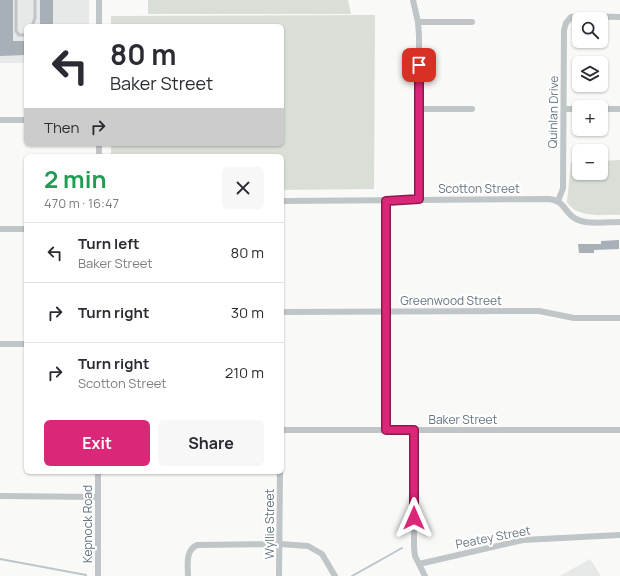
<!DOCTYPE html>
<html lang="en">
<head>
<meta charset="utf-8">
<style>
  :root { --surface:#fff; --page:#f7f7f7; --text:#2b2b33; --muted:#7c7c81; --line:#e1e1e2; --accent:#db2777 }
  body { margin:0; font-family:Manrope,sans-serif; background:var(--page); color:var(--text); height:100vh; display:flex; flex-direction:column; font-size:15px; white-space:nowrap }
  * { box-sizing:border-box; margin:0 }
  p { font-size:13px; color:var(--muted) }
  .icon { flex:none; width:22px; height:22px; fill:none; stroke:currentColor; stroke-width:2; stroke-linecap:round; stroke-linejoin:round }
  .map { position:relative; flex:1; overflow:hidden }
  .sheet { position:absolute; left:24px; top:154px; width:260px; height:320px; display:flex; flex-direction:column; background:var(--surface); border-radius:6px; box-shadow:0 1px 3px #0004 }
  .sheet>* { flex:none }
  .banner { position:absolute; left:24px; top:24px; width:260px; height:122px; border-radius:6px; box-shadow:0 1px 3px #0004; background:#fff; color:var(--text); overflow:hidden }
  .tools { position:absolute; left:572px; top:12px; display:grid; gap:8px }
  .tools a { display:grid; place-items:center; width:36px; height:36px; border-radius:6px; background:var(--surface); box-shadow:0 1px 3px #0004; font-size:20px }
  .pin { position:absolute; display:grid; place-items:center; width:34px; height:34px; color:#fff; margin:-17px; border-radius:8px; box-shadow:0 2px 6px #0006 }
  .me { position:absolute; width:44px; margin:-22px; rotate:0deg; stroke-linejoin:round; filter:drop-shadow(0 0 3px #0008) }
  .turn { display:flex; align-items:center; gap:14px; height:84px; padding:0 20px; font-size:18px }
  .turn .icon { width:52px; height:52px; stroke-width:2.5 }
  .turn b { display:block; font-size:28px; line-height:34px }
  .then { display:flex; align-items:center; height:38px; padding:0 20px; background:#0003; gap:8px; font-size:15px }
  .round { display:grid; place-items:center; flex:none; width:42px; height:42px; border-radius:6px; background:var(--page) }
  .headline { display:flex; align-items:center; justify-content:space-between; height:68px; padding:0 20px }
  h1 { font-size:24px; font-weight:700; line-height:30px; color:#1e9e55 }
  .action { display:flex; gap:8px; margin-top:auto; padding:8px 20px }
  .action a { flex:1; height:46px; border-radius:6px; background:var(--accent); color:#fff; font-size:16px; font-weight:700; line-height:46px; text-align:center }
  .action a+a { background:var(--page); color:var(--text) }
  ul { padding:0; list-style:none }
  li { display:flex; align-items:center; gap:12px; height:60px; padding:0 20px; border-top:1px solid var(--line) }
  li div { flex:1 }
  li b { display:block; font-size:15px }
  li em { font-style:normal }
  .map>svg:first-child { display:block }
</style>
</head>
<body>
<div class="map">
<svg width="620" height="576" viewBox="0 0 620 576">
  <rect width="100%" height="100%" fill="#f9f9f7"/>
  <path fill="#e7e8e8" d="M0 0H89V26H26V63H0Z
    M590 559 601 576H560Z"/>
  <path fill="#d9ded6" d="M148 0H348L351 14H148Z
    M375 15 374 189 282 190V156H111V144H282V26H111V16Z
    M620 160V215C603 214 577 219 567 202L571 162 579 161V173H601V161Z"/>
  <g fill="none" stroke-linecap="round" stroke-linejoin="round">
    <path stroke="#bcc5cb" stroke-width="2" d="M0 559 86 575
      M352 576 402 548"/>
  </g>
  <path fill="#a7b0b6" d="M0 0H13V41H26V55L0 56Z
    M40 0H53V26H40Z
    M619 240V249L594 250V253H579L578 244H601V241Z"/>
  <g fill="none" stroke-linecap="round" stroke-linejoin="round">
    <path stroke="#c0c5c8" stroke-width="3" d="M16 0V31L19 35H26
      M32 26 35 18V0"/>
    <path stroke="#c0c5c8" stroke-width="6" d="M413 0 418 22 419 36V199
      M418 22H472
      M99 26V0
      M419 109H472
      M564 109H579
      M601 109H620
      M0 120H26
      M99 144V156
      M282 201 549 199C566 201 563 212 576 219 588 225 607 222 620 222
      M385 201 386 430
      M558 201 562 191 563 188 564 30 566 23 571 17 583 16 620 17
      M0 229H26
      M282 312 539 311 574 318H620
      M0 344H26
      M282 430H620
      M414 430V547L415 556 425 576
      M0 496 98 497
      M419 564 523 540 620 535
      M98 576V472
      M188 576C188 564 185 551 197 545L280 544 308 546 322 554 335 576
      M279 576 280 472"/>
  </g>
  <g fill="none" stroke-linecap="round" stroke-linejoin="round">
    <g stroke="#8e194d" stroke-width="10">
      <path id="route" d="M414 518V430H386V201L419 199V65"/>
    </g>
    <use href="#route" stroke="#db2777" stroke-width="7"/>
  </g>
  <g text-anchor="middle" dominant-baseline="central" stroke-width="4" stroke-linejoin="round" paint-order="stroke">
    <g font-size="12" fill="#657480" stroke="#fff">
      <text transform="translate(553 112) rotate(-89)">Quinlan Drive</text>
      <text x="479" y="188">Scotton Street</text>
      <text x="451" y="300">Greenwood Street</text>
      <text x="463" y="419">Baker Street</text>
      <text transform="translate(87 524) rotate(-90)">Kepnock Road</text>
      <text transform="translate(269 524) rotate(-90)">Wyllie Street</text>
      <text transform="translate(493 537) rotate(-11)">Peatey Street</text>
    </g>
  </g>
</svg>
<div class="tools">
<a><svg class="icon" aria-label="search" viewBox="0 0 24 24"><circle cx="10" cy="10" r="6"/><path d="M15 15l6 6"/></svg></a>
<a><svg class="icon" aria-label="layers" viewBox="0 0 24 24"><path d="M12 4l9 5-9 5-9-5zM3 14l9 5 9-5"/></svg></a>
<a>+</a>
<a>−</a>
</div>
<div class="pin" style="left:419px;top:65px;background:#d93025"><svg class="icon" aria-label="arrive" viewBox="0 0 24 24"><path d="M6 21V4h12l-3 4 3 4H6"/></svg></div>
<svg class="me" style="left:414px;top:518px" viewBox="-20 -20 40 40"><path d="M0-17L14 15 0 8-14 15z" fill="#db2777" stroke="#fff" stroke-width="4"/></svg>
<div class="banner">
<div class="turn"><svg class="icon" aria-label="left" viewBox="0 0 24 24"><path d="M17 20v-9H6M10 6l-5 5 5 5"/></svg><div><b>80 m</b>Baker Street</div></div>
<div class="then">Then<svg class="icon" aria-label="right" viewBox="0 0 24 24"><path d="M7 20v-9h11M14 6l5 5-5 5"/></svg></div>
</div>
<section class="sheet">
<div class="headline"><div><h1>2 min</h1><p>470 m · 16:47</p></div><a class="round"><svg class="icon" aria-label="close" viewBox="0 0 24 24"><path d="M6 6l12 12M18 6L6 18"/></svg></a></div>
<ul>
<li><svg class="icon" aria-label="left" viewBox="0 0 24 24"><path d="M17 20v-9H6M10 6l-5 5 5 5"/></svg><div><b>Turn left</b><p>Baker Street</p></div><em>80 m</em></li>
<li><svg class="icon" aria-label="right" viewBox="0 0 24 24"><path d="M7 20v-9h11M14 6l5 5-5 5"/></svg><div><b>Turn right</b></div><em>30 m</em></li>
<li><svg class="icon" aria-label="right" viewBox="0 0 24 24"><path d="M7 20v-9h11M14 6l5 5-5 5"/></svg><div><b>Turn right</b><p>Scotton Street</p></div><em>210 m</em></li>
</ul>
<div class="action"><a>Exit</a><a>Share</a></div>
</section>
</div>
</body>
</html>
